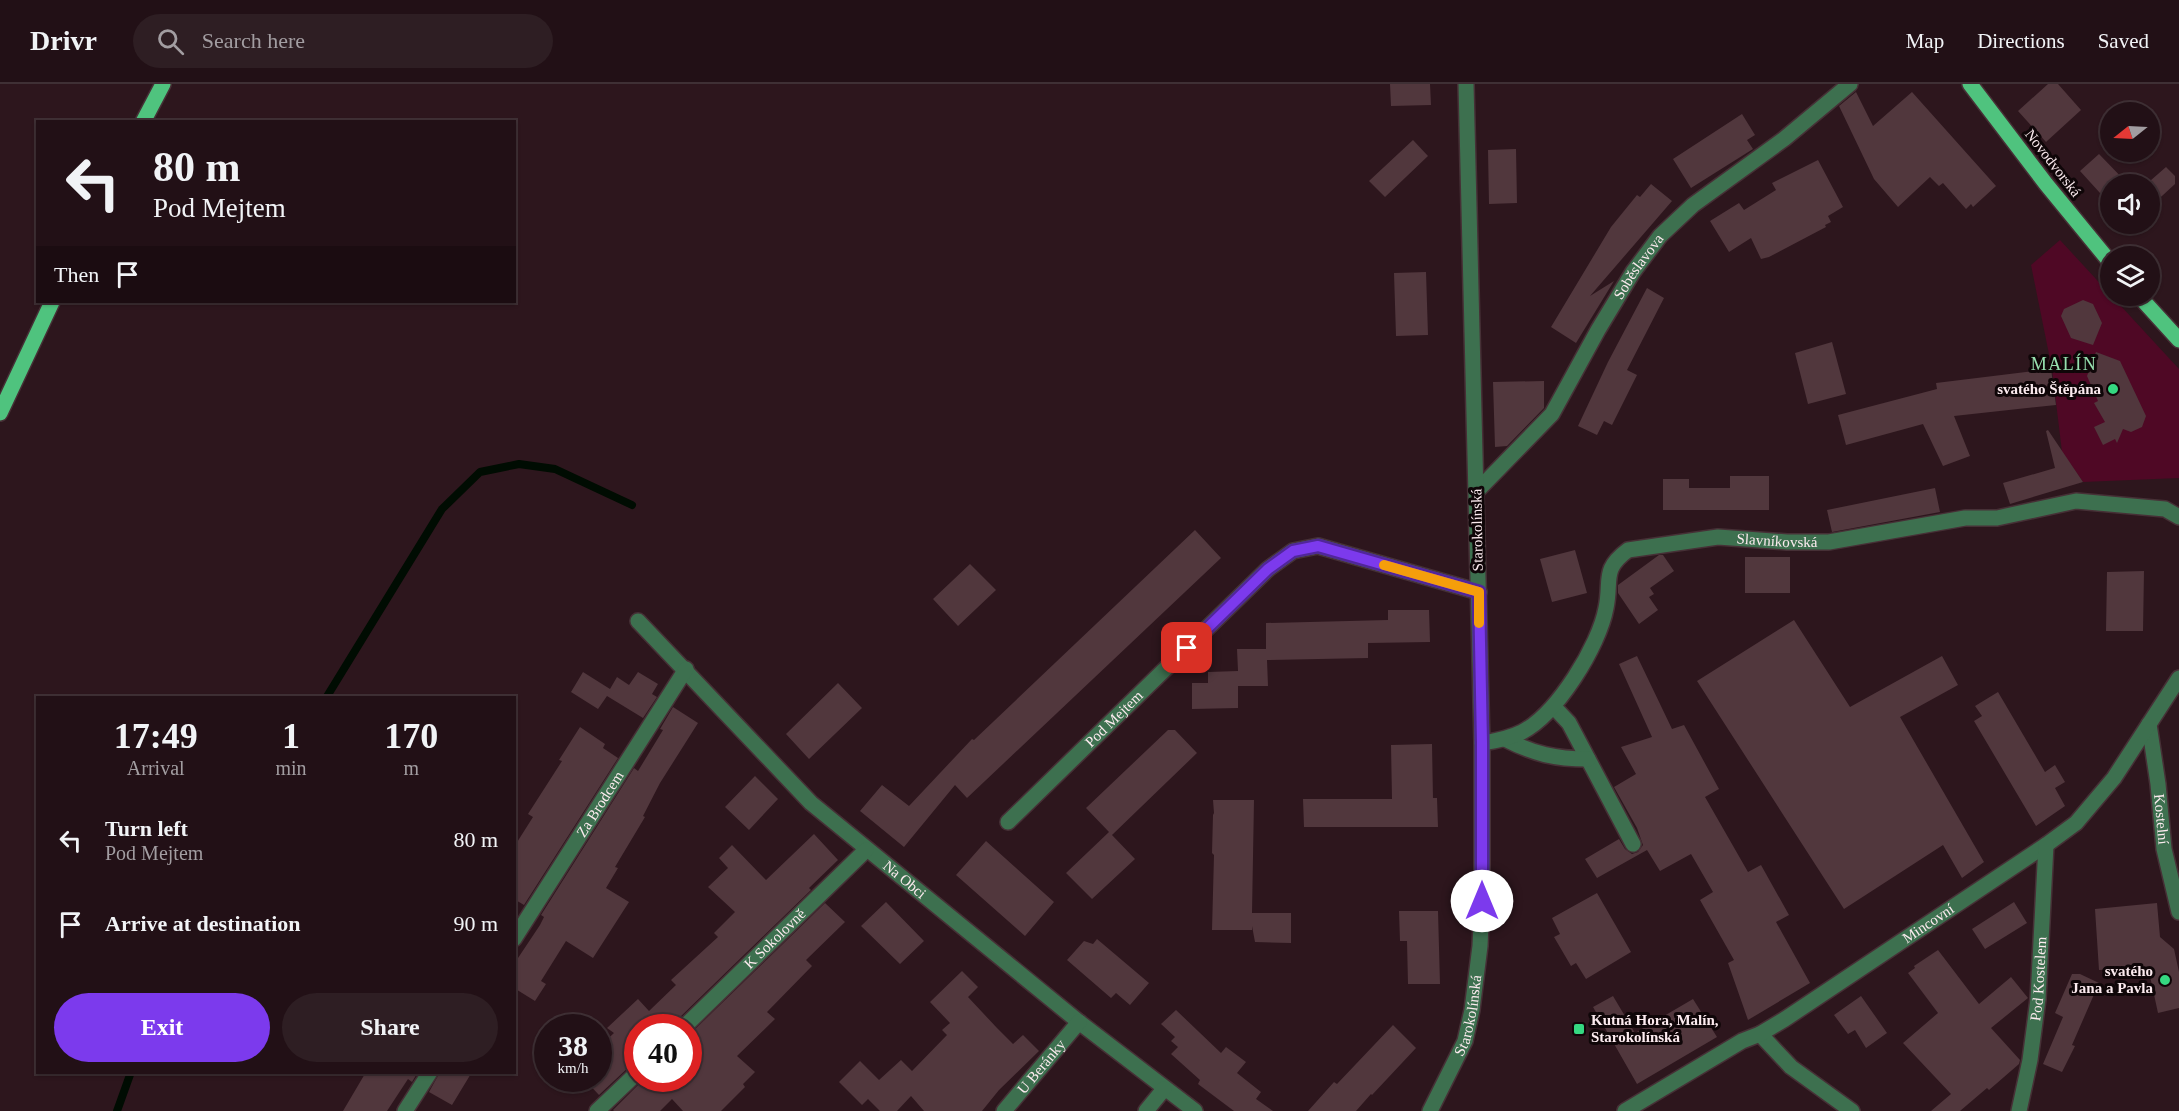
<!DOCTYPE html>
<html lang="en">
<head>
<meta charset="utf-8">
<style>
  :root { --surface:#221016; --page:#2e1e23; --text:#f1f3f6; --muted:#a29da1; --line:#3f3035; --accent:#7c3aed }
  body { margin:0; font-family:Georgia,serif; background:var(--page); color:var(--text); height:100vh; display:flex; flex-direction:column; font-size:22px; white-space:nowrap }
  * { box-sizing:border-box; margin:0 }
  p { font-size:20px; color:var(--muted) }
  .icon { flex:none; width:33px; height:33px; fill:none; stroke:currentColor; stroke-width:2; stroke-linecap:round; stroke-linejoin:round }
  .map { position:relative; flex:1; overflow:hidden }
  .sheet { position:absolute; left:36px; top:612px; width:480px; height:378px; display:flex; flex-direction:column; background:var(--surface); border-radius:0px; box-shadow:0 2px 4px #0004,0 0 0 2px var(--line) }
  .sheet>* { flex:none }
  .banner { position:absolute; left:36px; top:36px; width:480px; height:183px; border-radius:0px; box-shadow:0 2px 4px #0004,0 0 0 2px var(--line); background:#221016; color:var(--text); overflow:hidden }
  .needle { width:39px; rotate:252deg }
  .controls { position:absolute; left:2100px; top:18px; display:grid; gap:12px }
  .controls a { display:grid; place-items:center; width:60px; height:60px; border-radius:50%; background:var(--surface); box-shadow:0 2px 4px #0004,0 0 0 2px var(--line); font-size:30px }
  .speed { position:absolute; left:534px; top:930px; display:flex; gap:12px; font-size:30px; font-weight:700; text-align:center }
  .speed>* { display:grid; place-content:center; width:78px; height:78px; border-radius:50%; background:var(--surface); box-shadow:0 2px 4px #0004,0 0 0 2px var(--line); line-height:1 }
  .speed small { font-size:15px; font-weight:400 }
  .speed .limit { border:9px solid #d22; background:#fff; color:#111 }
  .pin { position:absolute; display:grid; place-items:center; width:51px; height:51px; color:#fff; margin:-26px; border-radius:12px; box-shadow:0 3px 9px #0006 }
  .me { position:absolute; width:66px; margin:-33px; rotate:0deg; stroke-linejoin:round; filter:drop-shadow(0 0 4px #0008) }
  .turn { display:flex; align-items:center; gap:21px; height:126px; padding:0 18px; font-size:27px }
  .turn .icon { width:78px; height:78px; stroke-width:2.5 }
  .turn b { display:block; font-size:42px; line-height:51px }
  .then { display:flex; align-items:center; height:57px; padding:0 18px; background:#0003; gap:12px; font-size:22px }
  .eta { display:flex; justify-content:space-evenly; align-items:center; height:102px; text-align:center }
  .eta b { font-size:36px; font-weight:700; line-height:42px }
  .button { display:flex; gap:12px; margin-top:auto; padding:12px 18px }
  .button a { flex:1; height:69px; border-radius:36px; background:var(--accent); color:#fff; font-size:24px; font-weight:700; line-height:69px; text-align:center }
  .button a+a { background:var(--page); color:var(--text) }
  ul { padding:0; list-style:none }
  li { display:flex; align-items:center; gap:18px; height:84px; padding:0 18px }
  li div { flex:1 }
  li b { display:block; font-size:22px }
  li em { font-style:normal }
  header { display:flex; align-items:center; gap:36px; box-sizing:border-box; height:84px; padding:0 30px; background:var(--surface); border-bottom:2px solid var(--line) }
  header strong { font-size:28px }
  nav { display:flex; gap:33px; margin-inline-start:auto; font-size:21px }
  .search { width:420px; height:54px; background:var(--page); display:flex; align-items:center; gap:15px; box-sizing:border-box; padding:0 21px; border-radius:33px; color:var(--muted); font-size:22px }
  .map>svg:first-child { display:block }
</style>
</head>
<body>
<header>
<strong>Drivr</strong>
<div class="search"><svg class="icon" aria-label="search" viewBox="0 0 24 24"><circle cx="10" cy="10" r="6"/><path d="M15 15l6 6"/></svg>Search here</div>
<nav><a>Map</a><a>Directions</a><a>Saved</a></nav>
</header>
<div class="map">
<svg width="2179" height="1027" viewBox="0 0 2179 1027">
  <rect width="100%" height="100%" fill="#2d161d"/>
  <path fill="#4f0825" d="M2060 156 2179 285V394L2083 398 2062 368 2052 285 2031 181Z"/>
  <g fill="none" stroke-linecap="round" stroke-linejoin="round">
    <path stroke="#000c02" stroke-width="8" d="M326 614 442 425 480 388 519 380 555 385 632 421
      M117 1027 131 988"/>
  </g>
  <path fill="#51373d" d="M1390 0H1430L1431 21 1391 22Z
    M2048 0H2058L2081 26 2046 58 2018 27Z
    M1856 8 1873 42 1912 8 1996 102 1973 123 1971 120 1966 125 1943 99 1939 102 1930 93 1898 123 1874 95 1839 22Z
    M1742 30 1755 51 1747 56 1753 65 1691 104 1673 75Z
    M1413 56 1428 72 1385 113 1369 97Z
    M1516 65 1517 119 1489 120 1488 66Z
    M2099 70 2128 100H2110V120L2080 87Z
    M1818 76 1843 123 1828 132 1831 138 1825 141 1826 143 1769 173 1761 175 1751 154 1729 168 1710 137 1739 119 1744 126 1776 106 1772 99Z
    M2166 83 2175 92V100L2150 123V97Z
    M1651 100 1672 117 1590 212 1614 197 1576 259 1551 243 1611 143 1637 111 1640 113Z
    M1426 188 1428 251 1396 252 1394 189Z
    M1647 204 1664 214 1627 286 1637 291 1612 341 1604 337 1597 351 1578 342 1608 278Z
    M2083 216 2093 220 2102 239 2093 261 2071 254 2061 232 2064 225Z
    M1832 258 1846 310 1808 320 1795 269Z
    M2096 268 2120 277 2146 332 2142 343 2131 348 2123 345 2117 359 2115 355 2103 361 2094 343 2105 338 2094 319 2098 317 2087 292Z
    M2051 285 2056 321 1954 332 1970 372 1943 382 1923 340 1846 361 1838 331 1937 305 1936 299Z
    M1544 297V324L1507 362 1495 363 1493 298Z
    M2048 346 2083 398 2010 420 2003 399 2055 384 2046 347Z
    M1730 392H1769V426H1663V395H1689V404H1730Z
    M1935 404 1940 428 1832 448 1827 426Z
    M1195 446 1221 474 967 714 955 701 904 763 860 727 882 701 909 722 972 655 974 656Z
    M1575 466 1587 509 1552 518 1540 475Z
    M1659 471H1663L1674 487 1650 504 1654 510 1649 513 1658 526 1639 540 1618 509V501Z
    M1745 473H1790V509H1745Z
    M970 480 996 506 958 542 933 515Z
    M2144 487 2143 547H2106L2107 488Z
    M1388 526H1429L1430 558 1368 559V574L1267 576 1268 602H1238V624L1192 625V599H1208V588L1238 587 1237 565H1266V539L1388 536Z
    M1794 536 1850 623 1942 572 1958 601 1900 633 1984 778 1962 794 1943 761 1844 825 1697 597Z
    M1637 572 1672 645 1684 641 1719 705 1705 713 1748 788 1761 781 1789 831 1776 838 1810 899 1748 936 1728 879 1734 876 1700 816 1713 808 1691 770 1660 787 1647 766 1597 794 1585 775 1619 755 1625 765 1632 770 1638 768 1643 761 1637 744 1614 703 1636 690 1621 663 1652 653 1619 580Z
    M583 588 610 605 617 593 629 601 638 588 658 600 652 610 657 613 643 634 607 612 598 625 571 608Z
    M838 599 862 624 809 675 786 650Z
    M1998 608 2045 688 2055 681 2065 698 2055 704 2065 722 2036 742 1974 637 1982 632 1975 622Z
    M673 623 698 639 660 699 643 732 645 733 615 783 618 784 606 804 629 818 593 874 566 857 541 897 546 900 535 917 514 904V880L540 841 544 833 541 831 634 684 638 687 663 646 660 645Z
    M580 643 605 660 603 664 618 674 524 821 514 815V763L533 733 528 730 562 677 559 676Z
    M1168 646H1175L1197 669 1112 751 1135 775 1092 815 1066 789 1109 748 1086 724Z
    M1432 660 1433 714H1437L1438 743H1304L1303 715H1392L1391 661Z
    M755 692 778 715 749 746 725 723Z
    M1213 716H1254L1252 829H1291V859L1255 858 1252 842V846H1212L1214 771 1212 769 1213 731 1214 729Z
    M814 750 838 776 809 804 811 806 676 937 674 944H638V978L631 981 599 1011 583 994H598V964L614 949 607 944 638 915 649 927 676 901 671 896 718 853 714 849 735 828 708 803 728 784 719 774 732 761 766 796Z
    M986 757 1054 818 1025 852 956 791Z
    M1597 809 1631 868 1586 895 1576 879 1571 882 1554 853 1560 850 1552 834Z
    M886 818 924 857 900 880 861 842Z
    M2014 818 2027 839 1985 865 1972 845Z
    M825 819 845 838 806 876 812 882 767 928 775 935 737 972 755 988 743 1000 745 1003 721 1027H683L672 1015 660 1027H614L613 1026 645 994H688V952Z
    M2157 819 2160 853 2174 865 2179 888V924L2158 929 2148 883 2099 886 2095 825Z
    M1399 827H1438L1440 900H1408L1407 857H1400Z
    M1097 855 1149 899 1130 921 1116 909 1111 914 1067 876 1084 857 1093 860Z
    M1938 866 1979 920 2011 893 2028 914 1991 944 2020 976 2019 980 1989 1006 1987 1004 1960 1027H1931L1951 1010 1903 959 1938 929 1908 889 1915 884 1914 882Z
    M962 887 978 903 968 913 997 944 1013 960 1023 951 1039 967 999 1006 982 1027H924L911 1012 897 1027H880L868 1015 862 1021 839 998 860 977 879 996 901 976 912 987 947 951 942 946 950 939 930 918Z
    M2072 890H2080L2099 899 2072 961 2075 962 2062 988 2043 980 2063 933 2055 929Z
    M1613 912 1635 949 1693 915 1717 953 1637 1000 1593 923Z
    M1861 912 1887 949 1866 964 1855 946 1848 950 1834 931Z
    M1176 926 1221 969 1226 963 1246 978 1237 989 1261 1008 1256 1015 1273 1027H1234L1198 1000 1200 996 1171 970 1178 963 1171 957 1175 953 1161 940Z
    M1393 941 1416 964 1372 1011 1371 1010 1356 1027H1308L1334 998 1337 1000Z
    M366 988H418L412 998 408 995 387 1027H343Z
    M440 988H472L452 1021 429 1008Z"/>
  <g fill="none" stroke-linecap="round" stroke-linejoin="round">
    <g stroke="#463036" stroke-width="18">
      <g id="minor">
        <path id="s1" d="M1476 408 1552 330 1598 246 1633 188 1660 152 1693 121 1784 55 1850 0"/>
        <path id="s2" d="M638 537 811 719 1079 938 1195 1027"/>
        <path d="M1554 623 1569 639 1633 760"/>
        <path id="s3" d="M2149 640 2158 700 2164 765 2179 828"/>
        <path d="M1505 655C1534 670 1555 675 1588 675"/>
        <path id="s4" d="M1482 659C1496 657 1510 654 1522 648 1557 630 1599 562 1606 524 1612 496 1601 486 1628 466L1718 453 1787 458H1829L1965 434H1997L2076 417 2165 425 2179 433"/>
        <path id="s5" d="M1008 738 1268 485 1293 467 1318 462 1479 508"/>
        <path id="s6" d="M514 855 686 585"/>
        <path id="s7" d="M683 944 866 766"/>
        <path d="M1760 950 1791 983 1852 1027"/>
        <path d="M405 1027 430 988"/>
        <path d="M597 1027 638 988"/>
        <path id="s8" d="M1004 1027 1079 938"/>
        <path d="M1146 1027 1164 1005"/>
        <path id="s9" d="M1430 1027 1465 957 1472 926 1480 862 1482 817V659L1466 0"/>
        <path id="s10" d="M1625 1027 1742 957 1760 950 1785 935 2046 761 2076 739 2114 694 2179 594"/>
        <path id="s11" d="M2019 1027 2030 976 2038 915 2046 761"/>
      </g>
    </g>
    <g stroke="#463036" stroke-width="18">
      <path id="major" d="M1970 0 2046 100 2110 178
        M143 38 163 0
        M2139 212 2179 256
        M0 329 52 218"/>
    </g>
    <use href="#minor" stroke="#3d704f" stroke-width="15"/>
    <use href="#major" stroke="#4fc37e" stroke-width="15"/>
  </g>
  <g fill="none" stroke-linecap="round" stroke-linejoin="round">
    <g stroke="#51269a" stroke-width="15">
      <path id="route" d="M1187 564 1268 485 1293 467 1318 462 1479 508 1482 659V817"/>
    </g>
    <use href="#route" stroke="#7c3aed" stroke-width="10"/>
    <path stroke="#f59e0b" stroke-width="10" d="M1384 481 1479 508V539"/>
  </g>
  <g fill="#35d881" stroke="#0f0608" stroke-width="2">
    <circle cx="2113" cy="305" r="6"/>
    <circle cx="2165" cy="896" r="6"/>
    <rect x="1573" y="939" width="12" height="12" rx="3"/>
  </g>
  <g text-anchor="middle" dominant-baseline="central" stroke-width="6" stroke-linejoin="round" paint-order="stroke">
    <g font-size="15" fill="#fcebef" stroke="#0f0608">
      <text transform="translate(2053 79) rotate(52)">Novodvorská</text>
      <text stroke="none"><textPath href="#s1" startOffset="280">Soběslavova</textPath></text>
      <text transform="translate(1477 446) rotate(-91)">Starokolínská</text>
      <text stroke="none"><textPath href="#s4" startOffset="410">Slavníkovská</textPath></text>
      <text stroke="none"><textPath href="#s5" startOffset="148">Pod Mejtem</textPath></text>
      <text stroke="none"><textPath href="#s6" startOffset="160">Za Brodcem</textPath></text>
      <text stroke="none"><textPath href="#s3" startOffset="96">Kostelní</textPath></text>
      <text stroke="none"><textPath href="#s2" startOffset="372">Na Obci</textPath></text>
      <text stroke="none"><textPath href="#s10" startOffset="357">Mincovní</textPath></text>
      <text stroke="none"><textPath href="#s7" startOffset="128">K Sokolovně</textPath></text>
      <text stroke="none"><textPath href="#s11" startOffset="134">Pod Kostelem</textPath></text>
      <text stroke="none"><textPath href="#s9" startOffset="104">Starokolínská</textPath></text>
      <text stroke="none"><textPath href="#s8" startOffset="58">U Beránky</textPath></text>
    </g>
    <g font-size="15" font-weight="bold" fill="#fcebef" stroke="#0f0608" text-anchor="end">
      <text x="2101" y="305">svatého Štěpána</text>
      <text x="2153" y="887">svatého<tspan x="2153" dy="17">Jana a Pavla</tspan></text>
      <text x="1591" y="936" text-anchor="start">Kutná Hora, Malín,<tspan x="1591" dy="17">Starokolínská</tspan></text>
    </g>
    <g font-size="18" letter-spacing="1.5" fill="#97e0af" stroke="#0f0608">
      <text x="2064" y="280">MALÍN</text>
    </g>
  </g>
</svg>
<div class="controls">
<a><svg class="needle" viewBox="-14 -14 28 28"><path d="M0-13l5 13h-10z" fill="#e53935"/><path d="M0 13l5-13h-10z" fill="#a29da1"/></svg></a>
<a><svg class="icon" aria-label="sound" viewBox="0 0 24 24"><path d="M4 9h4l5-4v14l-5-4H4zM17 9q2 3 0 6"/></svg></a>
<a><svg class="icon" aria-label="layers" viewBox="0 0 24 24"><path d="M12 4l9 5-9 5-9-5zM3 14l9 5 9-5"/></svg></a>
</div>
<div class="speed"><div>38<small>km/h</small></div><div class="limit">40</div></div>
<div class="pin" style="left:1187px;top:564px;background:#d93025"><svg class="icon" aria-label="arrive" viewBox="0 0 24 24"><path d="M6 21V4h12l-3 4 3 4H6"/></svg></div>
<svg class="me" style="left:1482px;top:817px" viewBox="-20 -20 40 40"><circle r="19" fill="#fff"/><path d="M0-13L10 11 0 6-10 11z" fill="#7c3aed"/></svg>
<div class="banner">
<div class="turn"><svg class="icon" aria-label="left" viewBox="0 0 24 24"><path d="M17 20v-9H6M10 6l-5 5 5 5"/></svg><div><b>80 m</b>Pod Mejtem</div></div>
<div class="then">Then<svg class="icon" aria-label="arrive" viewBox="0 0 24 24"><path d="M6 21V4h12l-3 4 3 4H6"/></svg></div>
</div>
<section class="sheet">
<div class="eta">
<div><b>17:49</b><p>Arrival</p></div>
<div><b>1</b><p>min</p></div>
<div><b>170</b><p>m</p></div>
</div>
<ul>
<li><svg class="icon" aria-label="left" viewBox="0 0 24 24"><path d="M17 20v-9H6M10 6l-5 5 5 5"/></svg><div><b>Turn left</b><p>Pod Mejtem</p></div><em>80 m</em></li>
<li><svg class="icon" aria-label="arrive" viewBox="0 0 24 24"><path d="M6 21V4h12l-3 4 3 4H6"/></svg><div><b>Arrive at destination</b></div><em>90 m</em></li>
</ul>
<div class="button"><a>Exit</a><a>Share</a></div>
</section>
</div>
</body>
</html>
